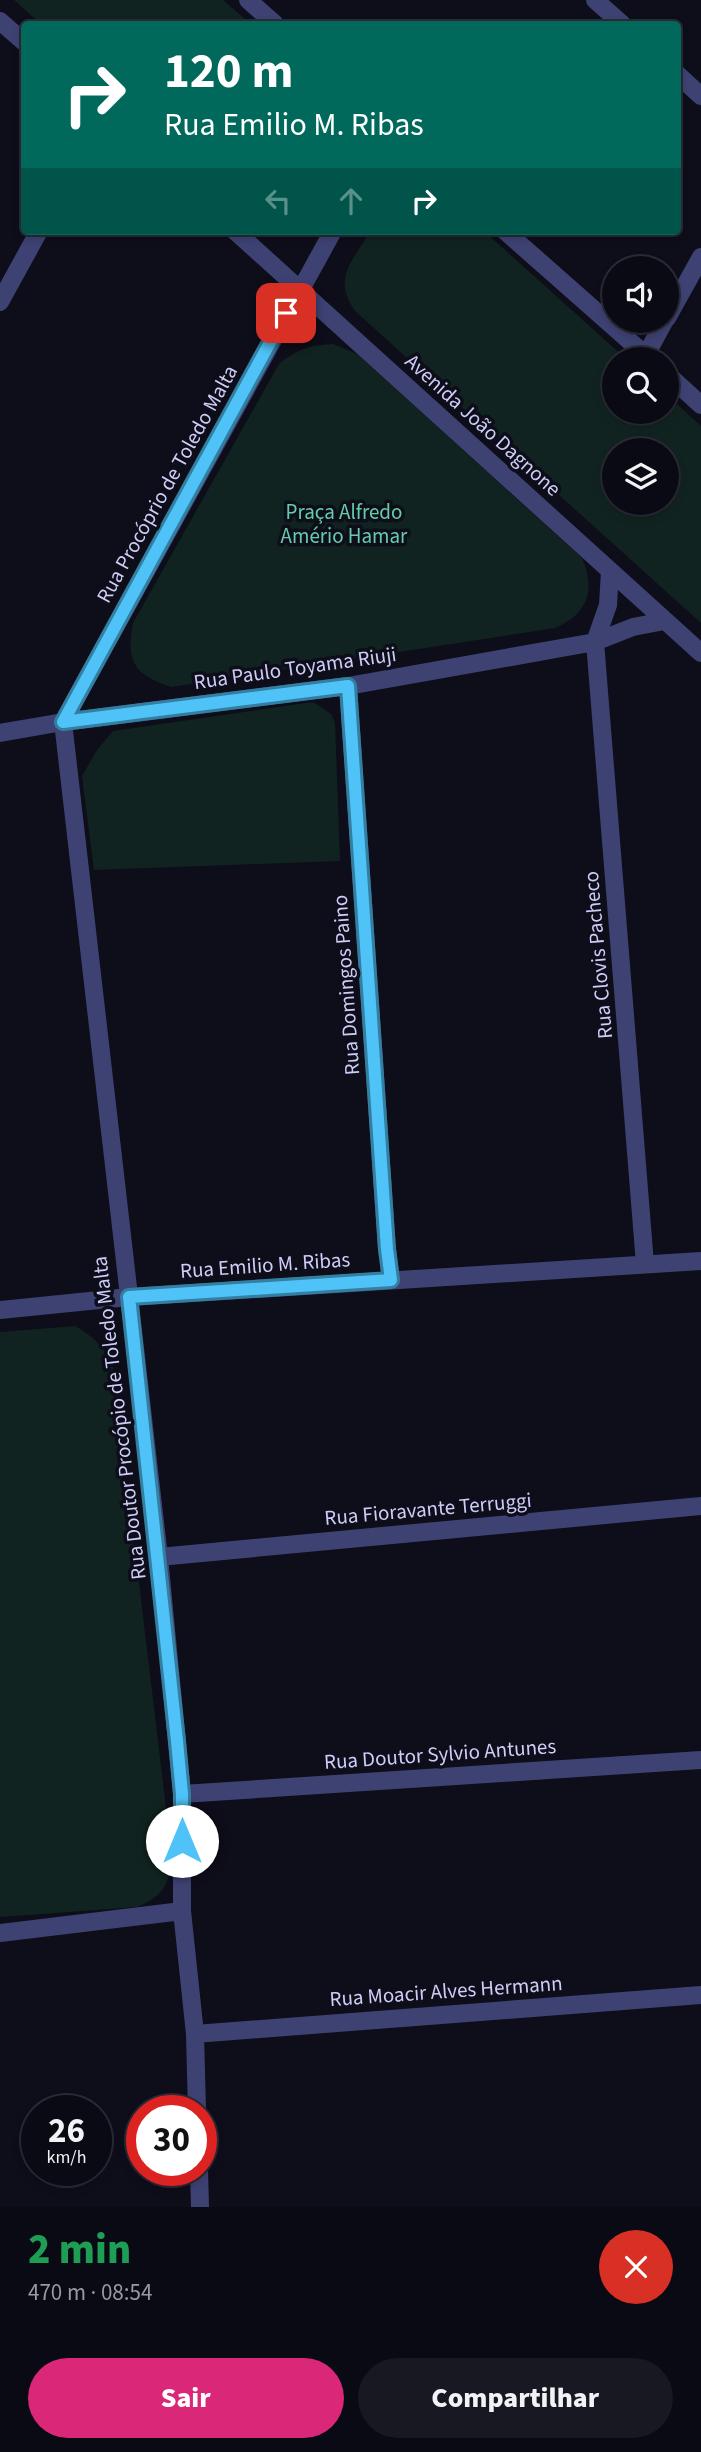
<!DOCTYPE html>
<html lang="pt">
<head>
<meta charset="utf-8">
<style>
  :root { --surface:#0a0a14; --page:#181822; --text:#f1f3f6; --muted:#999aa0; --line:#2a2b34; --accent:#db2777 }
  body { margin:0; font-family:"Source Sans 3",sans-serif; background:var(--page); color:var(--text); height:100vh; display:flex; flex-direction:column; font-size:26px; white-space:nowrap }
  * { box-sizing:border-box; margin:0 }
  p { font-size:23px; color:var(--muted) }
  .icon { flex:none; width:38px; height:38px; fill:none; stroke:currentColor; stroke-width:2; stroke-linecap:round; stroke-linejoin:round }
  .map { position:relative; height:2207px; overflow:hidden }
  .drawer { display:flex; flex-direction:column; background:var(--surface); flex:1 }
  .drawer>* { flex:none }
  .guide { position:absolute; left:21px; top:21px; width:660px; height:214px; border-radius:7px; box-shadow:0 4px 10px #0003,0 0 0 2px var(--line); background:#00695c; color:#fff; overflow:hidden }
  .buttons { position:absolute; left:602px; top:256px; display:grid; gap:14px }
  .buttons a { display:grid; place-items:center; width:77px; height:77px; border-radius:50%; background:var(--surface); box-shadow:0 4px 10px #0003,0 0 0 2px var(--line); font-size:35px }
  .speed { position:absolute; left:21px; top:2095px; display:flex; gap:14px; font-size:35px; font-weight:700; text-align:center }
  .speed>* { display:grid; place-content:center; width:91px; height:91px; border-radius:50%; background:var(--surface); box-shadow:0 4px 10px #0003,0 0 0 2px var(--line); line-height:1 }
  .speed small { font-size:18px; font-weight:400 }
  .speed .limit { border:10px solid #d22; background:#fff; color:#111 }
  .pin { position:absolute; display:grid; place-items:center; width:60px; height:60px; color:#fff; margin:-30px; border-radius:14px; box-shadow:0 4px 10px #0006 }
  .me { position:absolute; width:77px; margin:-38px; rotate:0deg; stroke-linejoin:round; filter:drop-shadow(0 0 5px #0008) }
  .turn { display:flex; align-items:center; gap:24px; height:147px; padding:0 28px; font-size:32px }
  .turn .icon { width:91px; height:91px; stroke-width:2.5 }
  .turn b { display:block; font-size:49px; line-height:60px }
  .lanes { display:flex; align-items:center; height:66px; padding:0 28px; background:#0003; justify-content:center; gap:35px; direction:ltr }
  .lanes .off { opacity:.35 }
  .round { display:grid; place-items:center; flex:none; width:74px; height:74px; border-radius:37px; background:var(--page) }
  .head { display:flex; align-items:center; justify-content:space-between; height:119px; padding:0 28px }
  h1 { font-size:42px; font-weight:800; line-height:52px; color:#1e9e55 }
  .primary-button { display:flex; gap:14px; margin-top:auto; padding:14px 28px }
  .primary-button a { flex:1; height:80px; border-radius:42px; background:var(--accent); color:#fff; font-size:28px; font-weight:800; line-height:80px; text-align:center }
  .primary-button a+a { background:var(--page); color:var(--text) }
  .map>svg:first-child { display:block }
</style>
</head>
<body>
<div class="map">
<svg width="701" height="2207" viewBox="0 0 701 2207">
  <rect width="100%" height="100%" fill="#0e0d1a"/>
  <path fill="#112320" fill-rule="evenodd" d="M14 0H223L251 24H41Z
    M370 231H484L626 359H614V411H667V395L701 426V623L355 311C332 278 352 263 370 231ZM614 450H667V502H614Z
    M333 344 357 354 582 558C596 590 588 614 555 628L171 687C135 675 125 662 133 623L279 364C297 349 310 345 333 344Z
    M313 702 331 714 335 722 340 861 94 870 82 776 97 750 113 731Z
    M75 1326C93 1336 103 1346 113 1365L172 1858C171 1883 161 1898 137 1907L0 1917V1332Z"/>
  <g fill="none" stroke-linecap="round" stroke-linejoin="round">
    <path stroke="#3e4273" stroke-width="18" d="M248 0 275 24
      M595 0 622 24
      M0 21 24 42
      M677 74 701 96
      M235 231 701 653
      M505 231 650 359
      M0 302 39 231
      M667 318 701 257
      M646 355 665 320
      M667 374 701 405
      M610 571 608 605 595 642 645 1264
      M348 686 387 1249 391 1280
      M0 733 63 722 348 686 595 642 633 627 664 621
      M0 1310 129 1297 701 1261
      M159 1557 701 1506
      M182 1794 701 1760
      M0 1933 182 1911
      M195 2034 701 1995
      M197 2110 195 2034 182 1911V1794L159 1557 63 722 333 231
      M199 2170 200 2207"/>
  </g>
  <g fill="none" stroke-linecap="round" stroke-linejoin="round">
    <g stroke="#337fa1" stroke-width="18">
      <path id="route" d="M182 1841V1794L177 1741 129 1297 391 1280 387 1249 348 686 63 722 286 313"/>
    </g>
    <use href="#route" stroke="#4fc3f7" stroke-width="12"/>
  </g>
  <g text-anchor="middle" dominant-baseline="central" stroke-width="7" stroke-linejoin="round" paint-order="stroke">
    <g font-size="21" fill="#cdcdf8" stroke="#0e0d1a">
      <text transform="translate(483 425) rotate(42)">Avenida João Dagnone</text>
      <text transform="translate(167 484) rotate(-61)">Rua Procóprio de Toledo Malta</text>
      <text transform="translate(295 668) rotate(-8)">Rua Paulo Toyama Riuji</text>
      <text transform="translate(598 955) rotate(-95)">Rua Clovis Pacheco</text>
      <text transform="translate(346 985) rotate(-94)">Rua Domingos Paino</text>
      <text transform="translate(265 1265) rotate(-4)">Rua Emilio M. Ribas</text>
      <text transform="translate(119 1418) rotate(-97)">Rua Doutor Procópio de Toledo Malta</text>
      <text transform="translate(428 1509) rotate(-5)">Rua Fioravante Terruggi</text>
      <text transform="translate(440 1754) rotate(-4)">Rua Doutor Sylvio Antunes</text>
      <text transform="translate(446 1991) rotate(-4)">Rua Moacir Alves Hermann</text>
    </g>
    <g font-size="21" fill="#64cda7" stroke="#0e0d1a">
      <text x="344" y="512">Praça Alfredo<tspan x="344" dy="24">Amério Hamar</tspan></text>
    </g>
  </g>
</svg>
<div class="buttons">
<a><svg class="icon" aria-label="sound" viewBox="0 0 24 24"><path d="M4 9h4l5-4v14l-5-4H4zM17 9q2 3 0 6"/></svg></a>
<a><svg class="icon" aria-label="search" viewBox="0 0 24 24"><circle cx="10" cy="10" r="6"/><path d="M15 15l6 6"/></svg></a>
<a><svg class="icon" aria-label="layers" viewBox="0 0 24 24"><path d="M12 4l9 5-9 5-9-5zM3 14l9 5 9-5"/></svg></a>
</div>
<div class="speed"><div>26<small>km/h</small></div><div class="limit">30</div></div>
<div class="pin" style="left:286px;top:313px;background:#d93025"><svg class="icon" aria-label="arrive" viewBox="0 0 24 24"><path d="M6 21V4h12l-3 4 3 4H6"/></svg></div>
<svg class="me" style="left:182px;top:1841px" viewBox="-20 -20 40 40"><circle r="19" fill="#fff"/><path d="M0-13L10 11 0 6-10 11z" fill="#4fc3f7"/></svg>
<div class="guide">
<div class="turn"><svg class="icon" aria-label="right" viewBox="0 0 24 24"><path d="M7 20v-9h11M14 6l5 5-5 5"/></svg><div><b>120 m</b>Rua Emilio M. Ribas</div></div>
<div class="lanes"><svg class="icon off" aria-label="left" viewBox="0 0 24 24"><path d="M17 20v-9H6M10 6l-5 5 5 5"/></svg><svg class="icon off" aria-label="ahead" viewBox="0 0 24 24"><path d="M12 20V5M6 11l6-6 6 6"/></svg><svg class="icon" aria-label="right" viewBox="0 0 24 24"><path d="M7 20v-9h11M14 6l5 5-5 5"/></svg></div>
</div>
</div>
<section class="drawer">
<div class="head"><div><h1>2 min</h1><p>470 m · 08:54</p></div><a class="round" style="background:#d93025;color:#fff"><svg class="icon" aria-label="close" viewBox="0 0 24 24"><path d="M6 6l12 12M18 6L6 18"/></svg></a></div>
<div class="primary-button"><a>Sair</a><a>Compartilhar</a></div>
</section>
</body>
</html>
